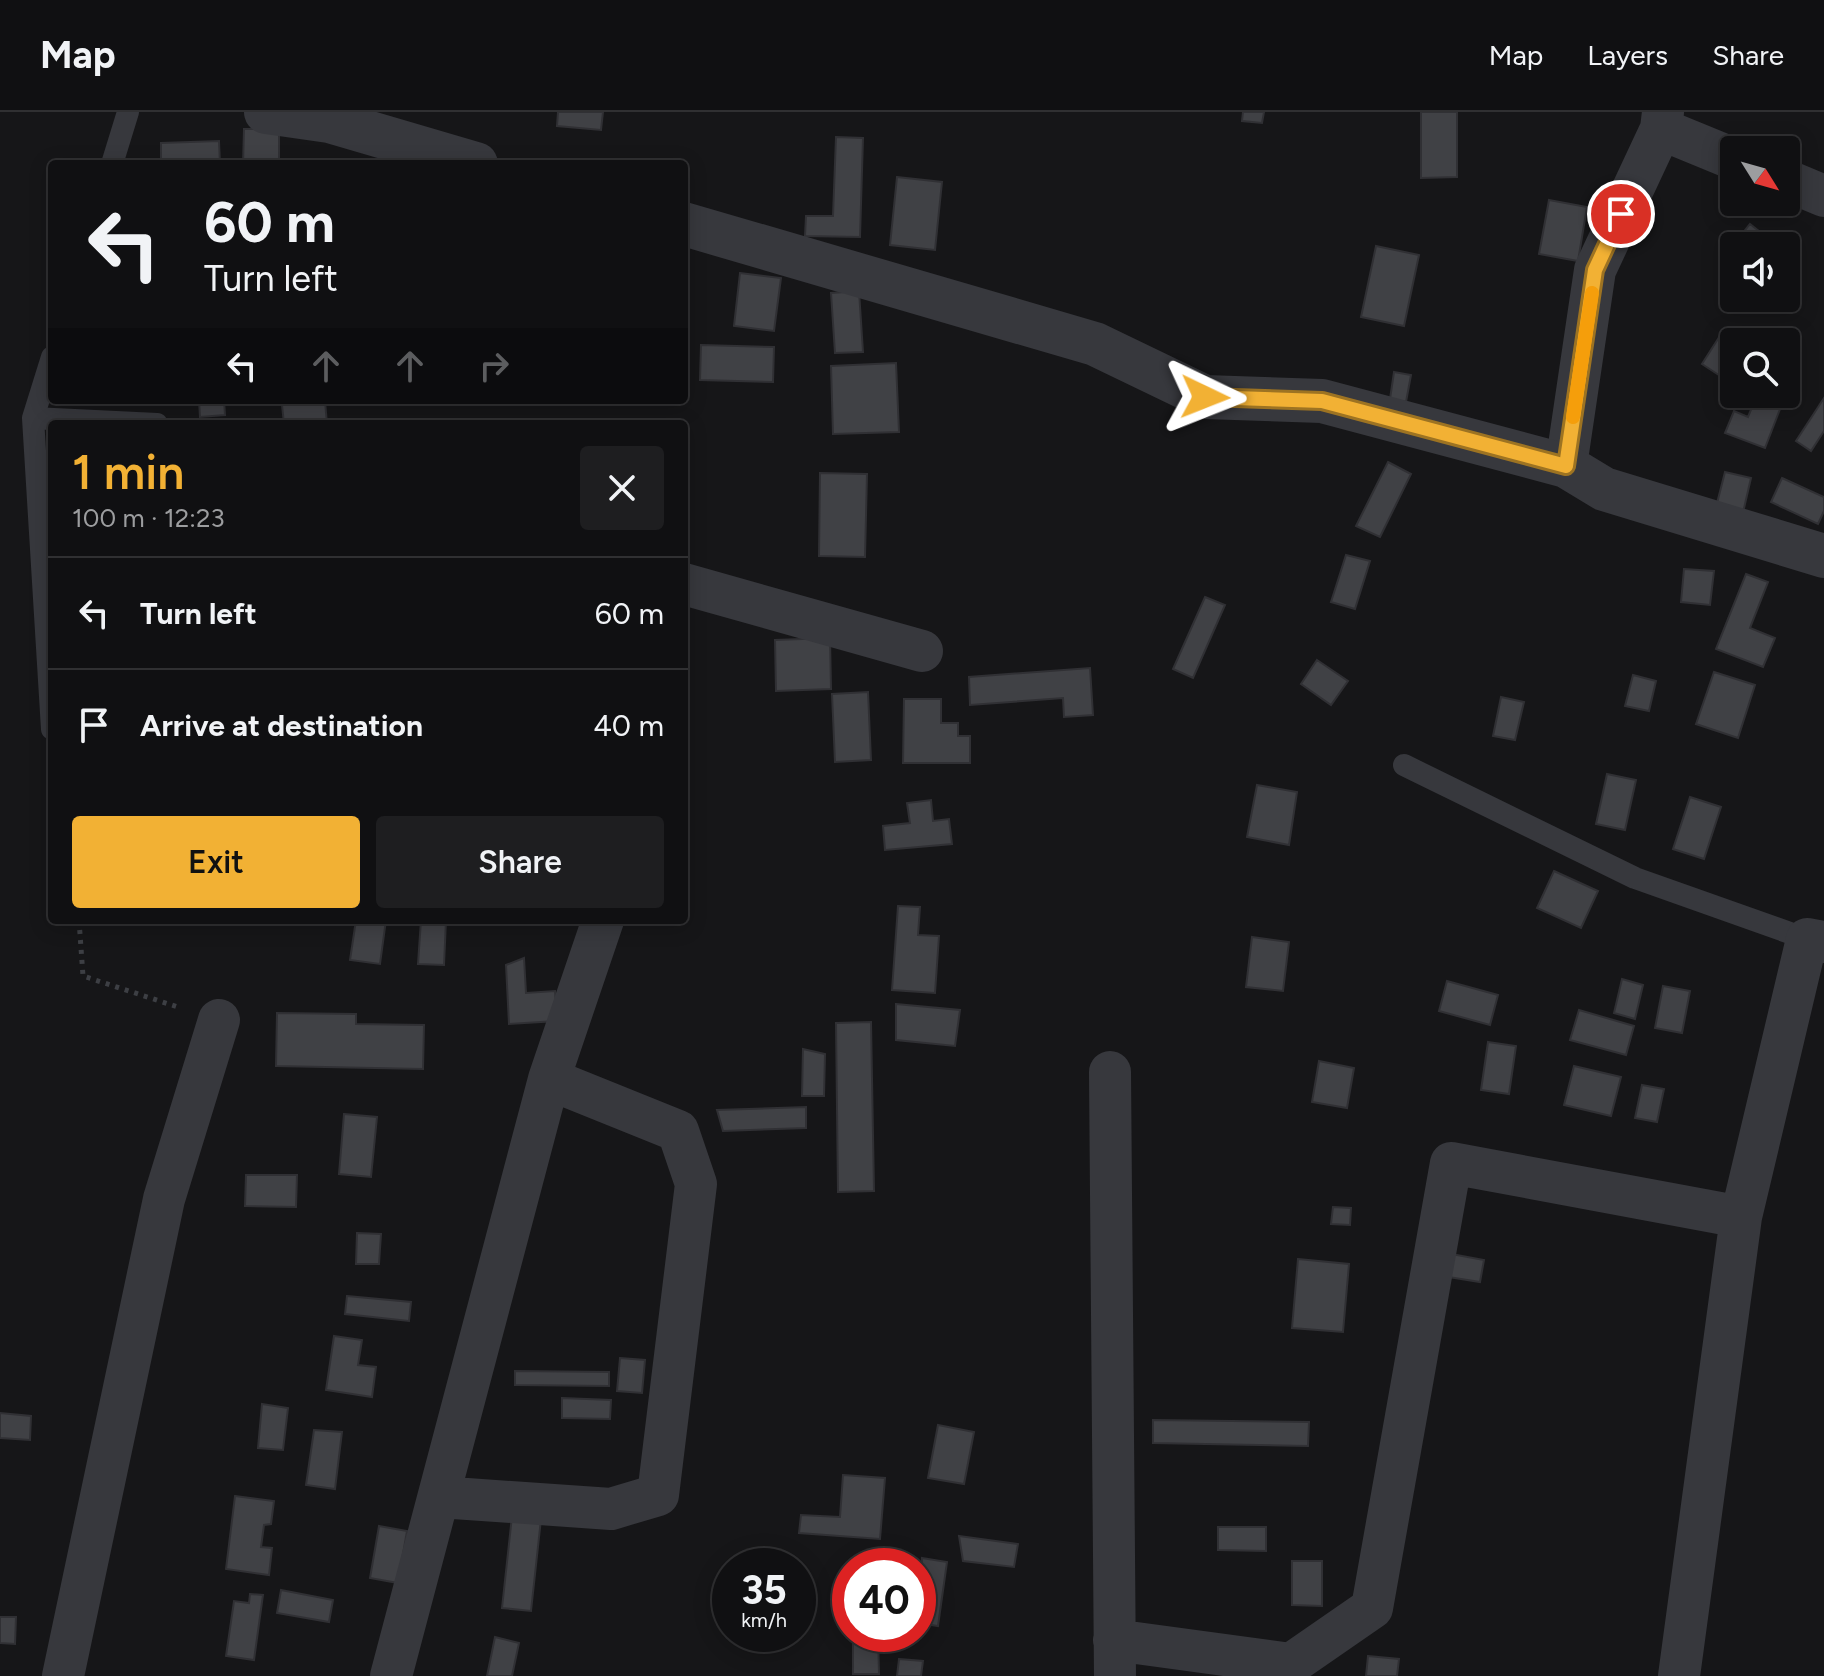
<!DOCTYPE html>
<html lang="en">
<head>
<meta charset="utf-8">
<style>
  :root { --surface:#101012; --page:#1e1e20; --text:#f1f3f6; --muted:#9c9d9f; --line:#303032; --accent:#f2b134 }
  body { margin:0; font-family:Figtree,sans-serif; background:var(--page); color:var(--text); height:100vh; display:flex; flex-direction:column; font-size:30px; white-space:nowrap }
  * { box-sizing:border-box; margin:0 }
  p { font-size:26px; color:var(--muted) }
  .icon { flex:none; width:44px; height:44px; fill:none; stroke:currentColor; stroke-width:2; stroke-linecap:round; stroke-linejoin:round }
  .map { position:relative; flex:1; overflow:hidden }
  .drawer { position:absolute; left:48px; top:308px; width:640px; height:504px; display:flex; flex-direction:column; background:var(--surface); border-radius:8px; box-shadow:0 4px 20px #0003,0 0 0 2px var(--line) }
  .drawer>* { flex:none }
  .guide { position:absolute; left:48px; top:48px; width:640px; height:244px; border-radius:8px; box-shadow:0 4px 20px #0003,0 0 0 2px var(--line); background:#101012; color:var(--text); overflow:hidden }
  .needle { width:52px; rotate:127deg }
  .controls { position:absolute; left:1720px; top:24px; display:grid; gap:16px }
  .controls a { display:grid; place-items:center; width:80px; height:80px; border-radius:8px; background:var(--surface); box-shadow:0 4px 20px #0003,0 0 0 2px var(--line); font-size:40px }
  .speed { position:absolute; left:712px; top:1436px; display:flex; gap:16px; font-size:40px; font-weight:700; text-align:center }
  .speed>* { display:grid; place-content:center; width:104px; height:104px; border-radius:50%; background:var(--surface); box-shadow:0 4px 20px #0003,0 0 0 2px var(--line); line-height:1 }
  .speed small { font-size:20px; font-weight:400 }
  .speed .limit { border:12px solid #d22; background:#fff; color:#111 }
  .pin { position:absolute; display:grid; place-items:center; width:68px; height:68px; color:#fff; margin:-34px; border:4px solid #fff; border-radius:50%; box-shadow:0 2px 8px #0007 }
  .me { position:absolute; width:88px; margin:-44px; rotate:92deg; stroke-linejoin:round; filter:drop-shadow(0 0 6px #0008) }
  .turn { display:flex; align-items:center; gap:28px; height:168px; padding:0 24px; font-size:36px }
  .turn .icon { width:104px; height:104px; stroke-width:2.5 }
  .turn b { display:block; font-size:56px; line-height:68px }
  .lanes { display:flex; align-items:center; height:76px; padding:0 24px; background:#0003; justify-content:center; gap:40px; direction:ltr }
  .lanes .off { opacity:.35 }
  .round { display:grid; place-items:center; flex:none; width:84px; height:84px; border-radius:8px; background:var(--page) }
  .summary { display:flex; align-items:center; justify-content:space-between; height:136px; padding:0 24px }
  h1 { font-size:48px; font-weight:600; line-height:60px; color:var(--accent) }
  .button { display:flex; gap:16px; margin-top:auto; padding:16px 24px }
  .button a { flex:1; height:92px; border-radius:8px; background:var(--accent); color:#111; font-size:32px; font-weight:600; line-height:92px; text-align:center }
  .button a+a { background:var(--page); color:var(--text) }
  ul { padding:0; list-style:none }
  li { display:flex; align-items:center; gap:24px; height:112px; padding:0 24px; border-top:2px solid var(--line) }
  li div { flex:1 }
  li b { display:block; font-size:30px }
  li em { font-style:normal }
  header { display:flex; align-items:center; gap:48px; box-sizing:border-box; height:112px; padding:0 40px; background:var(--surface); border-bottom:2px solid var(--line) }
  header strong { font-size:38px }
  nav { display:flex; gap:44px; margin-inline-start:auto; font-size:28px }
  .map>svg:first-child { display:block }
</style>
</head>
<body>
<header>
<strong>Map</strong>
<nav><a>Map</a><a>Layers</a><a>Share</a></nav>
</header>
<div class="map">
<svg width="1824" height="1564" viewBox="0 0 1824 1564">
  <rect width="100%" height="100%" fill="#161618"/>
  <path fill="#404145" stroke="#303034" stroke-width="2" d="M558 0H603L601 18 557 14Z
    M1243 0H1264L1262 11 1242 9Z
    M1421 0H1457V65L1421 66Z
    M244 17H279V52H243Z
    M836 25 863 26 860 125 805 124 806 104H833Z
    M219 29 220 52H161V31Z
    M897 65 942 70 935 138 890 133Z
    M1549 88 1587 95 1578 149 1539 142Z
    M1750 112 1778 134H1734V148L1726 142Z
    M1376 134 1419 143 1404 214 1361 205Z
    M1786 140 1800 151 1786 168Z
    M740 161 781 166 774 219 734 214Z
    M859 179 863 240 835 241 831 181Z
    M1723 219 1741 230H1734V273L1702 252Z
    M701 233 774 235 773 270 700 268Z
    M896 251 899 320 833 322 831 254Z
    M1394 260 1411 263 1406 290 1390 287Z
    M1824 286V319L1811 339 1796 329Z
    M199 288H224L225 303 200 305Z
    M1755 288 1780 297 1765 336 1725 321 1734 299 1748 305Z
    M325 289 327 312H284L282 293Z
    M1388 350 1411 362 1380 425 1356 414Z
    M1725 360 1751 366 1742 405 1715 399Z
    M820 361 867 362 865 445 819 444Z
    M1782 366 1824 385V399L1818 412 1771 390Z
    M1346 443 1370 449 1355 497 1331 490Z
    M1684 457 1714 459 1710 493 1681 490Z
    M1746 462 1768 470 1750 516 1775 526 1763 555 1716 537Z
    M1205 485 1225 493 1193 566 1173 557Z
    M830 526 831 577 776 579 775 528Z
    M1317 548 1348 569 1331 593 1301 572Z
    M1090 556 1093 603 1064 605 1063 586 970 593 969 565Z
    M1714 560 1755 573 1738 626 1696 612Z
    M1633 563 1656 569 1649 599 1625 594Z
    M868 580 871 648 835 650 832 582Z
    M1501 585 1524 590 1515 628 1493 624Z
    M904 587H941V611H958V624H970V651H903Z
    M1607 662 1636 668 1625 718 1596 712Z
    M1257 673 1297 680 1289 733 1247 725Z
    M1690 685 1721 695 1704 747 1673 737Z
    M931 688 933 709 949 707 952 732 885 738 883 714 910 711 907 691Z
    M1554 759 1598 779 1581 816 1537 796Z
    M898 794 920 795 918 823 939 824 935 881 892 878Z
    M356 808H386L380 852 350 848Z
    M421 808H446L444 853 418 852Z
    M1252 825 1289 830 1283 879 1246 875Z
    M524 846 526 881 555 879 557 909 509 912 506 853Z
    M1622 867 1643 873 1635 907 1614 901Z
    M1447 869 1498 883 1490 913 1439 899Z
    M1663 874 1690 879 1682 921 1655 916Z
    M896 892 960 898 955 934 896 928Z
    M1579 898 1634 914 1626 943 1570 928Z
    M277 901 356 902V912L424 913 423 957 276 954Z
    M871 910 874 1079 838 1080 836 911Z
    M1488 930 1516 934 1509 982 1481 978Z
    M803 937 825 942 824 984H802Z
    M1319 949 1354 956 1347 996 1312 990Z
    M1574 954 1621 965 1611 1004 1564 993Z
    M1642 973 1664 977 1657 1010 1635 1006Z
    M806 995V1016L723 1019 717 998Z
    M344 1002 377 1005 371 1065 339 1062Z
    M246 1063H297L296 1095 245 1094Z
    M1333 1095 1351 1096 1350 1113 1331 1112Z
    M357 1121 381 1122 379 1152H356Z
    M1446 1141 1484 1148 1480 1170 1442 1164Z
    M1298 1147 1349 1152 1343 1220 1292 1216Z
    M347 1184 411 1190 409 1209 345 1202Z
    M334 1224 362 1228 358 1253 376 1255 372 1285 326 1278Z
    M620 1246 645 1248 642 1281 617 1279Z
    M515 1259 609 1260V1274L515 1273Z
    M562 1286 611 1288 610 1307 562 1306Z
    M262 1292 288 1296 283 1338 258 1336Z
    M0 1301 31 1304 30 1328 0 1326Z
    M1153 1308 1309 1310 1308 1334 1153 1331Z
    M938 1313 974 1320 964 1372 928 1366Z
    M314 1318 342 1320 335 1377 306 1373Z
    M843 1363 885 1366 880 1427 799 1421 801 1403 840 1405Z
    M235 1384 274 1389 271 1412 264 1413 261 1435 272 1436 269 1463 226 1457Z
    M512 1404 541 1407 531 1499 502 1496Z
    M379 1414 407 1419 398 1471 370 1466Z
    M1218 1415H1266V1439L1218 1438Z
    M959 1424 1018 1432 1014 1455 963 1449Z
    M922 1446 947 1450 938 1514 918 1511Z
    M1292 1449H1322V1494L1292 1493Z
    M281 1478 333 1488 329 1510 277 1501Z
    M250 1482 263 1483 254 1548 226 1544 234 1489 249 1491Z
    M0 1505H16L15 1532 0 1531Z
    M853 1522H878L879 1562H853Z
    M495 1525 519 1531 512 1564H487Z
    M1368 1544 1399 1547 1397 1564H1366Z
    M899 1547 923 1549 921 1564H897Z"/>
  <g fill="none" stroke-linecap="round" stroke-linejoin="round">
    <path stroke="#3d3f44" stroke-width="5" stroke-dasharray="4 6" stroke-linecap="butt" d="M79 808 83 864 181 896"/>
    <path stroke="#37383d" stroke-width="22" d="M112 52 128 0
      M52 245 33 306 52 617
      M33 306 157 312
      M1404 653 1635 766 1807 827"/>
    <path stroke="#37383d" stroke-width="42" d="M1661 17 1734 47
      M1786 68 1824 84
      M1566 354 1595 158 1661 17 1663 0
      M684 472 922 539
      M1110 960 1115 1564
      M439 1385 611 1397 658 1383 696 1072 678 1019 549 967
      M1114 1528 1291 1552 1372 1496 1451 1051 1741 1105 1807 827 1824 830
      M63 1564 164 1087 219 908
      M391 1564 549 967 603 808
      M1679 1564 1741 1105"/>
    <path stroke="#37383d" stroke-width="44" d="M266 0 329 9 476 52
      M684 112 1095 232 1205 285 1322 289 1566 354 1604 377 1824 444"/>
  </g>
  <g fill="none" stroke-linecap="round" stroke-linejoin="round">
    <g stroke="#9d7322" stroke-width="20">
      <path id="route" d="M1205 285 1322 289 1566 354 1595 158 1621 102"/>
    </g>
    <use href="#route" stroke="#f2b134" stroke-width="14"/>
    <path stroke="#f59e0b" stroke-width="14" d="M1573 305 1592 181"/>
  </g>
</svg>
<div class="controls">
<a><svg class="needle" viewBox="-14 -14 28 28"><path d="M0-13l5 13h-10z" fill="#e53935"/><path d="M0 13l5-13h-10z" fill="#9c9d9f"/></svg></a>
<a><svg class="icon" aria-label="sound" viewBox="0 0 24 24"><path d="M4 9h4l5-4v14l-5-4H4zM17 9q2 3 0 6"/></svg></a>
<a><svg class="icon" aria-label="search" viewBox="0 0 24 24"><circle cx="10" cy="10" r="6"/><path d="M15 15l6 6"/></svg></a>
</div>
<div class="speed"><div>35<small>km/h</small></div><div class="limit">40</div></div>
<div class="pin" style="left:1621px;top:102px;background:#d93025"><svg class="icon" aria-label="arrive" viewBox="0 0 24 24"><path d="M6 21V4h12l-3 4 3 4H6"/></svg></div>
<svg class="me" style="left:1205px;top:285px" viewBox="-20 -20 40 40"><path d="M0-17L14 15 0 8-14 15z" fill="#f2b134" stroke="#fff" stroke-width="4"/></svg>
<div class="guide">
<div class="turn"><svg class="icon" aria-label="left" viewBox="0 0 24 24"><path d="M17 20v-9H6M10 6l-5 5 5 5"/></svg><div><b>60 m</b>Turn left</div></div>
<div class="lanes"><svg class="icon" aria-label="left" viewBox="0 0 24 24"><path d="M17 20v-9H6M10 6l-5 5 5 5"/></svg><svg class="icon off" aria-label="ahead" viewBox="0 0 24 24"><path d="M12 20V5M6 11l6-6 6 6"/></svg><svg class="icon off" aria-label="ahead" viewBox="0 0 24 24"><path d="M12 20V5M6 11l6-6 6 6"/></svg><svg class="icon off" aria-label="right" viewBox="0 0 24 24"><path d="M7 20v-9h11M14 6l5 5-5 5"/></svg></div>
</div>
<section class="drawer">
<div class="summary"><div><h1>1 min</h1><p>100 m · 12:23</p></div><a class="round"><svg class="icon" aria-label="close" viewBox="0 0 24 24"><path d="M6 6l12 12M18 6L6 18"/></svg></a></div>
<ul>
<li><svg class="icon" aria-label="left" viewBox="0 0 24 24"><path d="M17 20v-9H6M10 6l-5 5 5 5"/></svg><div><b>Turn left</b></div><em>60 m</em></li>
<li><svg class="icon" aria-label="arrive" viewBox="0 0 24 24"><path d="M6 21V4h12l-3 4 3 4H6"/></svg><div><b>Arrive at destination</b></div><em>40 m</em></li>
</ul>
<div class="button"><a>Exit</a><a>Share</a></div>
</section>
</div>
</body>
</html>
